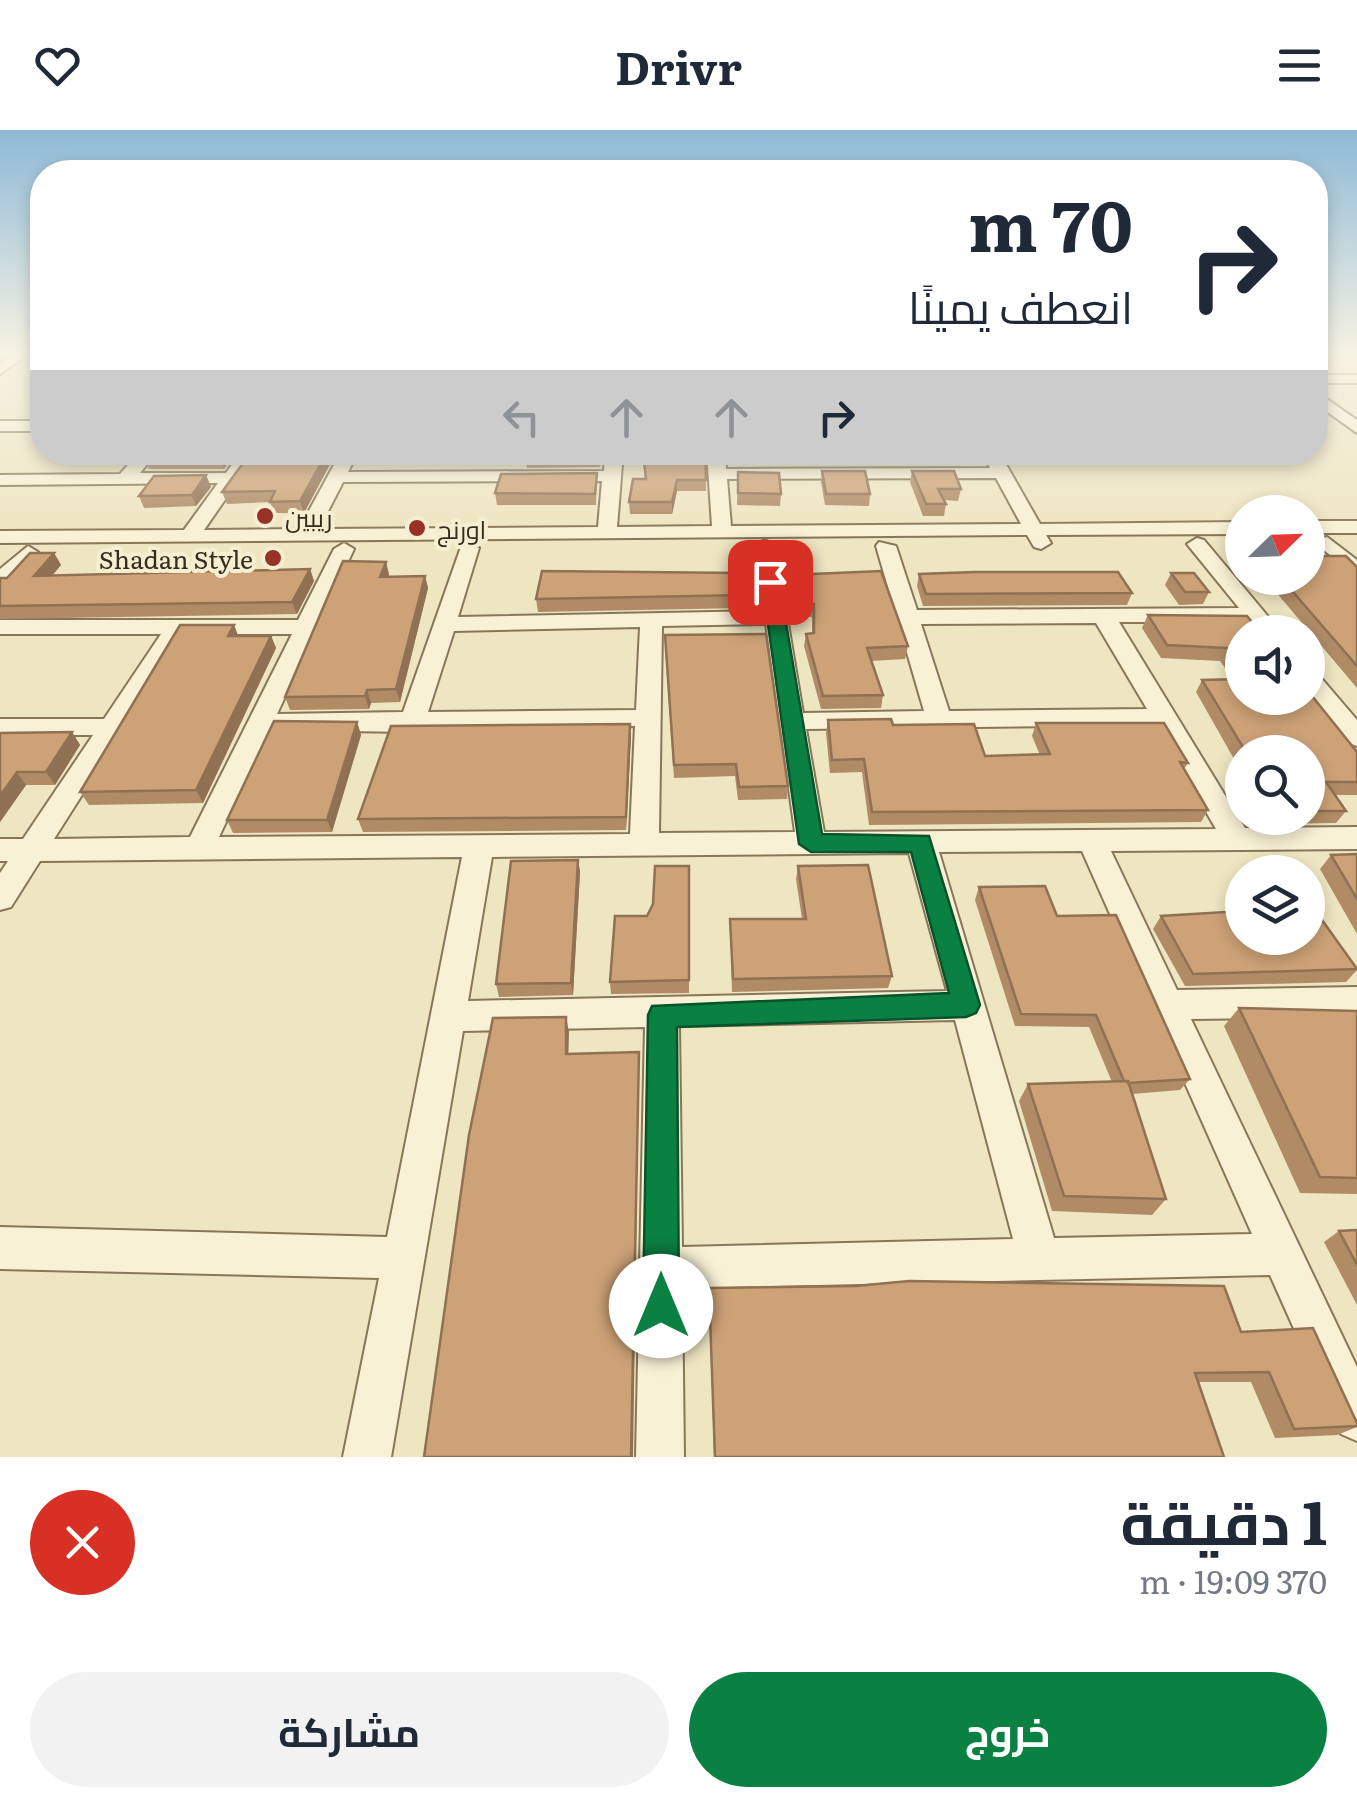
<!DOCTYPE html>
<html lang="ar">
<head>
<meta charset="utf-8">
<style>
  :root { --surface:#fff; --page:#f2f2f3; --text:#1f2937; --muted:#747a83; --accent:#0b8043 }
  body { margin:0; font-family:Literata,Cairo,serif; background:var(--page); color:var(--text); direction:rtl; height:100vh; display:flex; flex-direction:column; font-size:38px; white-space:nowrap }
  * { box-sizing:border-box; margin:0 }
  p { font-size:32px; color:var(--muted) }
  .icon { flex:none; width:55px; height:55px; fill:none; stroke:currentColor; stroke-width:2; stroke-linecap:round; stroke-linejoin:round }
  .map { position:relative; height:1327px; overflow:hidden; direction:ltr }
  .panel { display:flex; flex-direction:column; background:var(--surface); flex:1 }
  .panel>* { flex:none }
  .banner { position:absolute; left:30px; top:30px; width:1298px; height:305px; border-radius:40px; box-shadow:0 5px 15px #0003; direction:rtl; background:#fff; color:var(--text); overflow:hidden }
  .needle { width:65px; rotate:67deg }
  .buttons { position:absolute; left:1225px; top:365px; display:grid; gap:20px }
  .buttons a { display:grid; place-items:center; width:100px; height:100px; border-radius:50%; background:var(--surface); box-shadow:0 5px 15px #0003; font-size:50px }
  .pin { position:absolute; display:grid; place-items:center; width:85px; height:85px; color:#fff; margin:-42px; border-radius:20px; box-shadow:0 5px 15px #0006 }
  .me { position:absolute; width:110px; margin:-55px; rotate:0deg; stroke-linejoin:round; filter:drop-shadow(0 0 8px #0008) }
  .turn { display:flex; align-items:center; gap:35px; height:210px; padding:0 30px; font-size:45px }
  .turn .icon { width:130px; height:130px; stroke-width:2.5 }
  .turn b { display:block; font-size:70px; line-height:85px }
  .lanes { display:flex; align-items:center; height:95px; padding:0 30px; background:#0003; justify-content:center; gap:50px; direction:ltr }
  .lanes .off { opacity:.35 }
  .round { display:grid; place-items:center; flex:none; width:105px; height:105px; border-radius:52px; background:var(--page) }
  .overview { display:flex; align-items:center; justify-content:space-between; height:170px; padding:0 30px }
  h1 { font-size:60px; font-weight:700; line-height:75px }
  .button { display:flex; gap:20px; margin-top:auto; padding:20px 30px }
  .button a { flex:1; height:115px; border-radius:60px; background:var(--accent); color:#fff; font-size:40px; font-weight:700; line-height:115px; text-align:center }
  .button a+a { background:var(--page); color:var(--text) }
  header { display:flex; justify-content:space-between; align-items:center; height:130px; padding:0 30px; background:var(--surface); font-size:45px; font-weight:700 }
  .map>svg:first-child { display:block }
</style>
</head>
<body>
<header><svg class="icon" aria-label="menu" viewBox="0 0 24 24"><path d="M4 6h16M4 12h16M4 18h16"/></svg>Drivr<svg class="icon" aria-label="heart" viewBox="0 0 24 24"><path d="M12 20l-8-8c-3-5 5-10 8-4 3-6 11-1 8 4z"/></svg></header>
<div class="map">
<svg width="1357" height="1327" viewBox="0 0 1357 1327">
  <rect width="100%" height="100%" fill="#eee5c1"/>
  <g fill="none" stroke-linecap="round" stroke-linejoin="round">
    <g stroke="#887659" stroke-width="4">
      <path id="minor" d="M16 222H32L0 244V233Z
        M1315 245H1357V253H1315Z
        M1315 261 1357 290V303L1315 273Z
        M0 291H42V301H0Z
        M139 322H157L140 343H226L241 322H258L204 400 299 399 341 322H358L348 342 604 341 605 322H623L617 397 712 396 707 322H725L726 339 990 338 982 322H999L1040 394 1242 392V404L1046 405 1051 413 1041 419 1034 417 1027 405 0 413V401L184 400 218 353 0 355V345L120 344ZM996 348 1021 394 731 396 727 349ZM602 351 598 397 319 399 343 352Z
        M1308 391H1357V403H1308Z
        M1327 407 1357 430V447L1320 417V409Z
        M1197 408 1204 410 1281 502H1259L1250 492H1119L1245 698 1357 697V719L1111 721 1177 860 1357 857V887L1191 889 1357 1237V1311L1341 1304 1270 1145 682 1158 684 1327H636L645 897 463 901 391 1327H343L379 1148 0 1139V1097L387 1107 462 727 40 731 11 777 0 780V743L8 731H0V709H23L93 605H0V589H104L161 504H0V490H298L334 419 344 413 354 419 277 584 403 582 462 414 479 418 458 487 764 481 755 416 765 410 775 416 803 583 924 581 876 416 879 412 896 416 917 480 1239 478 1187 414ZM1096 493 1147 579 949 581 921 494ZM766 494 795 702 659 703 662 496ZM640 497 636 580 428 582 454 501ZM184 504H292L190 707 54 709ZM1156 595 1216 699 824 702 806 599ZM635 596 630 704 219 707 269 600 412 602 422 599ZM1082 721 1252 1104 1054 1108 939 722ZM909 723 947 861 468 871 492 727ZM955 890 1013 1109 682 1117 679 896Z
        M28 416 38 422 7 455 0 457V439Z
        M1308 540 1316 542 1357 590V616L1348 613 1308 562Z"/>
    </g>
    <use href="#minor" fill="#f9f1d5" fill-rule="evenodd"/>
  </g>
  <path fill="#b08b66" d="M149 322H236L224 339H149L144 328Z
    M251 322H336V323L304 383H274L270 372 227 374 222 362Z
    M526 322H604L600 337 527 338Z
    M642 322 706 350V361H677L672 384H630L629 372 645 349Z
    M897 322H947V323L945 334 903 335Z
    M822 341 870 364 869 376 825 375 821 352Z
    M912 341 961 359 958 371 944 370 946 374 944 386H923L910 352Z
    M738 342 781 364 780 376 737 375Z
    M597 343 596 375H497L495 363Z
    M206 345 211 357 196 376 144 378 139 366Z
    M738 420 758 443 757 455 744 456V478L538 482 536 469 739 443 737 432Z
    M54 423 61 435 52 446 310 439 314 451 297 484 0 489V448H7Z
    M1357 437V558L1264 448H1308Z
    M1171 443 1209 462 1203 474 1179 475 1165 455Z
    M389 444 388 447 425 446 428 458 400 572 371 573 369 579 290 580 285 567Z
    M919 444 1132 463 1127 475 923 476 917 456Z
    M790 445 908 516 905 529 871 531 883 565 881 578 821 579 804 516 806 504 812 503V487L797 486 789 457Z
    M1148 485 1242 502V568L1357 622V665H1335L1346 681 1336 693 1273 694 1269 688H1308V622H1242V643L1196 562 1202 550 1233 549 1220 531 1161 528 1142 498Z
    M234 495 238 506H271L276 518 203 673 89 675 80 662Z
    M665 517 788 656 787 669 738 670 735 646 674 648Z
    M828 590 893 595 985 626 1040 625 1032 606 1036 593 1188 633 1184 639 1208 680 1201 692 869 695 862 642 830 643 826 603Z
    M357 592 361 605 332 702 233 703 227 690Z
    M72 602 80 615 55 655H26L0 692V603Z
    M631 606 626 700 363 702 358 689Z
    M1357 724V804L1320 739 1331 725Z
    M578 730 580 742 573 865 499 867 496 854Z
    M689 736V863L611 864 610 852 647 786Z
    M798 736 892 846 888 858 732 862 730 789H802L796 749Z
    M979 757 1057 786 1190 949 1180 960 1132 964 1166 1069 1152 1085 1052 1081 1019 971 1028 954 1112 952 1089 897 1015 896 975 770Z
    M1161 786 1357 838V840L1346 852 1185 856 1153 799Z
    M1239 878 1357 881V1064L1300 1063 1224 896Z
    M1357 1100V1175L1324 1112 1339 1101Z
    M709 1158 1241 1202 1357 1297 1337 1305 1275 1308 1251 1252H1199L1224 1327H714Z"/>
  <path fill="#907153" d="M224 322H236L224 339 220 328Z
    M327 322 336 323 304 383 300 371Z
    M206 345 211 357 196 376 192 365Z
    M677 350V361L672 384V372Z
    M54 423 61 435 41 458 34 446Z
    M386 432 389 444 384 459 380 447Z
    M310 439 314 451 297 484 292 472Z
    M425 446 428 458 400 572 396 559Z
    M234 495 239 508 228 506Z
    M271 506 276 518 203 673 196 660Z
    M367 560 371 573 369 579 365 566Z
    M357 592 361 605 332 702 327 690Z
    M630 594 631 606 626 700V687Z
    M72 602 80 615 55 655 46 642Z
    M17 642 26 655 0 692V666Z
    M578 730 580 742 573 865 571 853Z
    M566 887 569 902 568 939 566 924Z
    M639 922 633 1327H631Z"/>
  <path fill="#cda277" stroke="#907153" stroke-width="2.5" d="M149 322H224L220 328H144Z
    M251 322H327L300 371 270 372 275 361 222 362Z
    M526 322H601L600 326H526Z
    M643 322H705L706 350H677L672 372H629L633 349H646Z
    M905 322H947V323H905Z
    M822 341H865L870 364H826Z
    M912 341H954L961 359H938L946 374H926Z
    M738 342 779 343 781 364 738 363Z
    M597 343 595 364 495 363 501 344Z
    M206 345 192 365 139 366 154 346Z
    M738 420H754L758 443 742 444 745 465 536 469 542 441 742 443Z
    M30 423H54L34 446 310 439 292 472 0 476V448H7Z
    M1308 426H1346L1357 437V536L1281 448H1308Z
    M343 431 386 432 380 447 425 446 396 559 367 560 365 566 285 567Z
    M881 441 908 516 867 518 883 565 823 566 806 504 814 503V474H799L790 445Z
    M975 442H1118L1132 463 926 464 919 444Z
    M1171 443H1194L1209 462H1185Z
    M1148 485 1247 486 1260 502H1242V540L1227 518 1167 515Z
    M180 495H234L228 506H271L196 660 80 662Z
    M766 504 788 656 739 657 736 634 674 635 665 505Z
    M1242 549V568H1308V561L1357 622V652H1326L1346 681H1308V622H1246L1202 550Z
    M891 589 893 595 974 594 985 626 1050 624 1036 593H1164L1188 633 1180 632 1208 680 872 682 864 629 832 630 828 590Z
    M274 591 357 592 327 690H227Z
    M630 594 626 687 358 689 391 596Z
    M72 602 46 642H17L0 666V603Z
    M1357 724V769L1331 725Z
    M578 730 571 853 496 854 511 731Z
    M868 735 892 846 733 849 730 789H806L798 736Z
    M655 736H689V850L610 852 615 786H647L653 774Z
    M1045 756 1057 786 1116 785 1190 949 1128 953V951H1124L1096 885 1021 884 979 757Z
    M1312 776 1357 839 1193 844 1161 786 1242 781V808H1308V777Z
    M1239 878 1357 881V1048L1320 1047Z
    M566 887V924L639 922 631 1327H424L469 1005 493 888Z
    M1128 951 1166 1069 1064 1066 1028 954Z
    M1357 1100V1135L1339 1101Z
    M909 1151 1224 1156 1241 1202 1313 1198 1357 1293V1296L1294 1299 1269 1242 1195 1243 1224 1327H715L709 1158 856 1156Z"/>
  <linearGradient id="sky" x2="0" y2="1"><stop stop-color="#8db9d6"/><stop offset="0.55" stop-color="#f7f3e3"/><stop offset="1" stop-color="#f7f3e3" stop-opacity="0"/></linearGradient>
  <rect width="1357" height="407" fill="url(#sky)"/>
  <path fill="#0b8043" stroke="#07532c" stroke-width="2.5" d="M770 447 779 452 822 704 929 706 980 875 976 883 966 887 677 897 679 1176 673 1189 661 1194 648 1189 643 1176 648 885 652 876 949 863 911 722H811L799 714 762 452Z"/>
  <g fill="#983128" stroke="#f6eed1" stroke-width="4">
    <circle cx="265" cy="386" r="10"/>
    <circle cx="417" cy="398" r="10"/>
    <circle cx="273" cy="428" r="10"/>
  </g>
  <g text-anchor="middle" dominant-baseline="central" stroke-width="8" stroke-linejoin="round" paint-order="stroke">
    <g font-size="25" fill="#382c1d" stroke="#f6eed1" text-anchor="start">
      <text x="285" y="386">ريبين</text>
      <text x="437" y="398">اورنج</text>
      <text x="253" y="428" text-anchor="end">Shadan Style</text>
    </g>
  </g>
</svg>
<div class="buttons">
<a><svg class="needle" viewBox="-14 -14 28 28"><path d="M0-13l5 13h-10z" fill="#e53935"/><path d="M0 13l5-13h-10z" fill="#747a83"/></svg></a>
<a><svg class="icon" aria-label="sound" viewBox="0 0 24 24"><path d="M4 9h4l5-4v14l-5-4H4zM17 9q2 3 0 6"/></svg></a>
<a><svg class="icon" aria-label="search" viewBox="0 0 24 24"><circle cx="10" cy="10" r="6"/><path d="M15 15l6 6"/></svg></a>
<a><svg class="icon" aria-label="layers" viewBox="0 0 24 24"><path d="M12 4l9 5-9 5-9-5zM3 14l9 5 9-5"/></svg></a>
</div>
<div class="pin" style="left:770px;top:452px;background:#d93025"><svg class="icon" aria-label="arrive" viewBox="0 0 24 24"><path d="M6 21V4h12l-3 4 3 4H6"/></svg></div>
<svg class="me" style="left:661px;top:1176px" viewBox="-20 -20 40 40"><circle r="19" fill="#fff"/><path d="M0-13L10 11 0 6-10 11z" fill="#0b8043"/></svg>
<div class="banner">
<div class="turn"><svg class="icon" aria-label="right" viewBox="0 0 24 24"><path d="M7 20v-9h11M14 6l5 5-5 5"/></svg><div><b>70 m</b>انعطف يمينًا</div></div>
<div class="lanes"><svg class="icon off" aria-label="left" viewBox="0 0 24 24"><path d="M17 20v-9H6M10 6l-5 5 5 5"/></svg><svg class="icon off" aria-label="ahead" viewBox="0 0 24 24"><path d="M12 20V5M6 11l6-6 6 6"/></svg><svg class="icon off" aria-label="ahead" viewBox="0 0 24 24"><path d="M12 20V5M6 11l6-6 6 6"/></svg><svg class="icon" aria-label="right" viewBox="0 0 24 24"><path d="M7 20v-9h11M14 6l5 5-5 5"/></svg></div>
</div>
</div>
<section class="panel">
<div class="overview"><div><h1>1 دقيقة</h1><p>370 m · 19:09</p></div><a class="round" style="background:#d93025;color:#fff"><svg class="icon" aria-label="close" viewBox="0 0 24 24"><path d="M6 6l12 12M18 6L6 18"/></svg></a></div>
<div class="button"><a>خروج</a><a>مشاركة</a></div>
</section>
</body>
</html>
